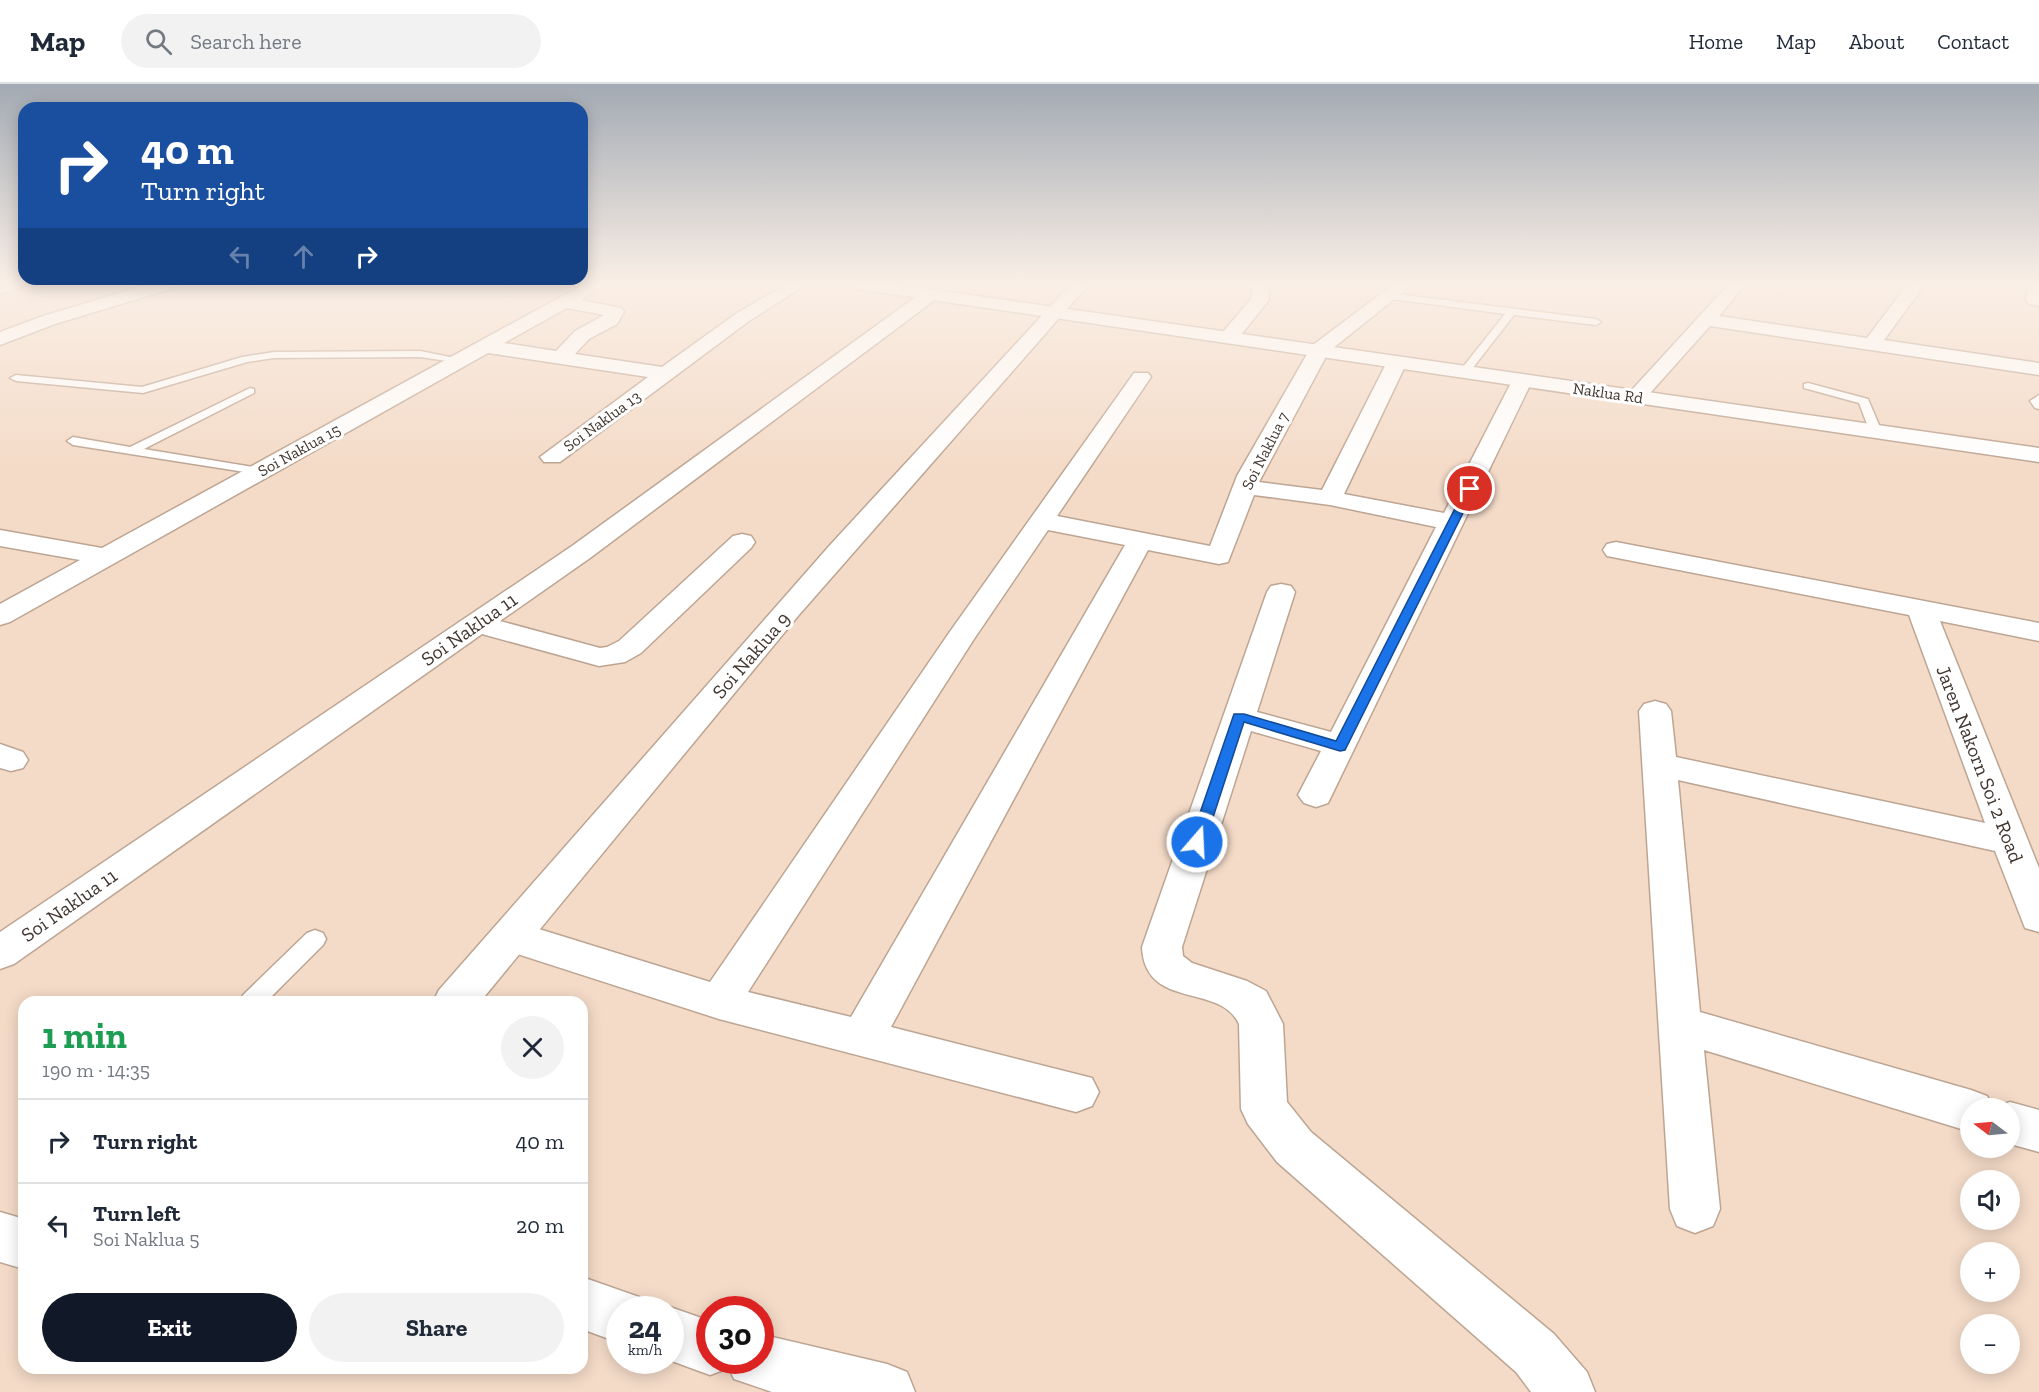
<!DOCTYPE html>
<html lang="en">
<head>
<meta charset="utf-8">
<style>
  :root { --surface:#fff; --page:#f2f2f3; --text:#1f2937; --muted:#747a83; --line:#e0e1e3; --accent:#111827 }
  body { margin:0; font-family:"Zilla Slab",serif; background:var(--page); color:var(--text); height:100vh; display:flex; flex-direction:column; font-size:22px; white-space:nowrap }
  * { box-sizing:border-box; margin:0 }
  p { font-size:20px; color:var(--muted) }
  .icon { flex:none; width:33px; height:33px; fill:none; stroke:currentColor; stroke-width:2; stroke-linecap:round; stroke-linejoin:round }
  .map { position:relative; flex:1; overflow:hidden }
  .side { position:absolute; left:18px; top:912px; width:570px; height:378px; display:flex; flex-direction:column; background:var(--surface); border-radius:18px; box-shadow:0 3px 15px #0003 }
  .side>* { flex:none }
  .banner { position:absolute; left:18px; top:18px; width:570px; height:183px; border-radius:18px; box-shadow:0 3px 15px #0003; background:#1a4fa0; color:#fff; overflow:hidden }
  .needle { width:39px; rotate:286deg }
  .fabs { position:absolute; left:1960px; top:1014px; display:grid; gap:12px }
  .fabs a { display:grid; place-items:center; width:60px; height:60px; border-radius:50%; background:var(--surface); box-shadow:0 3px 15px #0003; font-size:30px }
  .speed { position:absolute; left:606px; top:1212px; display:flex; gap:12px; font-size:30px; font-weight:700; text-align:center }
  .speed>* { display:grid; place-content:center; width:78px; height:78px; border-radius:50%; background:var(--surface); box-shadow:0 3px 15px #0003; line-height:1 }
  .speed small { font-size:15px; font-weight:400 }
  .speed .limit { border:9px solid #d22; background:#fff; color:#111 }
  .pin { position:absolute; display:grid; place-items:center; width:51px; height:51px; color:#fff; margin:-26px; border:3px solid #fff; border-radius:50%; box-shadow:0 2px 6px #0007 }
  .me { position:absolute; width:66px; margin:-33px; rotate:19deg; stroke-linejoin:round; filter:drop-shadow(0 0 4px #0008) }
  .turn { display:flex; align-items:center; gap:21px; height:126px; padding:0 24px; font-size:27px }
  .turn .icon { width:78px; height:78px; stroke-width:2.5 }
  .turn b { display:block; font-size:42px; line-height:51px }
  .lanes { display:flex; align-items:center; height:57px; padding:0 24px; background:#0003; justify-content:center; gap:30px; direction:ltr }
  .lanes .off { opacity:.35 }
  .round { display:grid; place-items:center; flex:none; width:63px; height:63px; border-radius:32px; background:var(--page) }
  .overview { display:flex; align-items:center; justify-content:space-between; height:102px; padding:0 24px }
  h1 { font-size:36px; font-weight:800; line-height:45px; color:#1e9e55 }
  .action { display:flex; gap:12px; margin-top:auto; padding:12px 24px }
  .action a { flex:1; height:69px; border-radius:36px; background:var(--accent); color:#fff; font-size:24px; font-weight:800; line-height:69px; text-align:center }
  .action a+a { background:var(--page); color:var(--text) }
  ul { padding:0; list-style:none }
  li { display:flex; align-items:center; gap:18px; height:84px; padding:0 24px; border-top:2px solid var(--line) }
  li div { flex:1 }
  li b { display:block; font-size:22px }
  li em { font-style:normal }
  header { display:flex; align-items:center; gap:36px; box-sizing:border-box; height:84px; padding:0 30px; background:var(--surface); border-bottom:2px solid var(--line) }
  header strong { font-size:28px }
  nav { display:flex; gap:33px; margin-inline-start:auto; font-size:21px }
  .search { width:420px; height:54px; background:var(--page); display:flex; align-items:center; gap:15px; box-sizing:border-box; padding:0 21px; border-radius:33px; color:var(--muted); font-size:22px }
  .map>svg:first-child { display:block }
</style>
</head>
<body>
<header>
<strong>Map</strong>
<div class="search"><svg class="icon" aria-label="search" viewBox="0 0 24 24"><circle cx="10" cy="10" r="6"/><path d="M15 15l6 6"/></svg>Search here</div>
<nav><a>Home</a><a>Map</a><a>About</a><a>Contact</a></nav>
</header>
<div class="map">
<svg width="2039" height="1308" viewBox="0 0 2039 1308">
  <rect width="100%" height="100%" fill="#f4dbc8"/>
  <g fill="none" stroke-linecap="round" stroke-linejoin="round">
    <g stroke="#bda593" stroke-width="3">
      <path id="service" d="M14 200H30L0 210V204Z
        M1388 209 1596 235 1601 238 1596 241 1514 231 1468 290 1464 291 1459 288 1505 230 1385 214V210Z
        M420 267 465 276 460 279 420 273 274 274 247 278 143 309 16 297 10 294 16 291 142 303 242 273 274 268Z
        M1808 299 1868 315 1882 348 1880 351 1870 348 1859 319 1804 304V300Z
        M250 304 254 305V309L144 365 259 384 265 388 264 391 73 361 67 357 73 353 130 363Z
        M2039 311V325L2035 324 2030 317Z
        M315 846 323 849 326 855 323 861 266 918H239L243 911 307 849Z"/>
    </g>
    <g stroke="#bda593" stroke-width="3">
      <path id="minor" d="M150 200H176L174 204 55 240 0 261V248L43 232Z
        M584 200H605L581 216 621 224 624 228 617 240 589 255 575 270 662 283 737 229 787 200H807L749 237 560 378H544L540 373 648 293 488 269 10 538 0 541V520L80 476 0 462V446L102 464ZM567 224 604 231 575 247 556 267 504 259Z
        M1071 200H1089L1060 233H1048L1045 229 1048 225Z
        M1242 200H1268L1269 216 1236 257H1222L1220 253 1222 249 1251 215 1252 205Z
        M1729 200H1746L1719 232 1867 254 1908 200H1925L1884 256 2039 279V291L1710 242 1643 317H1629L1626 313 1629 309Z
        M2028 200H2039V222L2029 220 2026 216Z
        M930 206 939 211 936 215 590 474 500 537 600 564 607 563 619 557 733 452 742 450 751 452 755 458 751 464 641 569 625 578 599 582 482 550 14 880 0 885V848L572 462 924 207Z
        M1320 259 1330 265 1259 398 1322 406 1387 278 1390 274H1404L1407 278 1344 410 1444 429 1512 297 1515 293H1529L1532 297 1328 719 1316 723 1304 719 1298 711 1321 667 1251 647 1182 863 1183 872 1192 879 1247 897 1266 907 1283 940 1287 1018 1311 1048 1554 1250 1587 1288 1595 1308H1531L1516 1288 1277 1078 1248 1040 1241 1025 1239 940C1220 898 1145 927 1142 863L1267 508 1271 502 1281 500 1291 502 1295 508 1257 628 1331 648 1436 443 1330 421 1254 411 1228 478 1219 480 1148 466 891 943 1092 994 1099 1008 1092 1022 1076 1028 719 935 499 864 493 853 499 842 513 837 710 898 949 549 1134 289H1148L1151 293 1057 432 1210 462 1237 392 1310 265ZM1048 446 1125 461 851 933 748 908 974 555Z
        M1616 458 2039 539V557L1940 537 2039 784V848L2025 844 1995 767 1678 696 1700 928 1971 1006 1987 1012 1993 1024H1971V1048L1704 966 1720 1125 1713 1142 1695 1149 1677 1142 1670 1125 1639 627 1644 620 1655 617 1666 620 1671 627 1676 673 1985 739 1909 531 1607 472 1603 466 1607 460Z
        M0 660 23 668 28 676 23 684 11 687 0 684Z
        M2010 1018 2039 1026V1068L2010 1060V1024H1993Z
        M0 1128 24 1135V1185L0 1178Z"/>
    </g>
    <g stroke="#bda593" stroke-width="3">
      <path id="tertiary" d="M1394 200H1413L1327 269H1313L1310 265 1313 261Z
        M1054 224 1063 229 1060 233 798 532 480 918H433L439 906 831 460 1048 225Z
        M582 1193 639 1213 644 1226H620V1259L582 1245Z
        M670 1223 710 1237V1276H760V1250L887 1280 907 1288 915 1308H772L734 1295 729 1284 710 1291 669 1276 670 1226H664Z"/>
    </g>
    <g stroke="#bda593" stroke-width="3">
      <path id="secondary" d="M849 200H893L2039 364V378L857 205Z"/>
    </g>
    <use href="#service" fill="#fff" fill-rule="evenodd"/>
    <use href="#minor" fill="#fff" fill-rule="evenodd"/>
    <use href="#tertiary" fill="#fff" fill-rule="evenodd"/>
    <use href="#secondary" fill="#fff" fill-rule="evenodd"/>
  </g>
  <linearGradient id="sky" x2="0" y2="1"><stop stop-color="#a3aab3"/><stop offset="0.52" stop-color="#faefe6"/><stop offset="1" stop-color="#faefe6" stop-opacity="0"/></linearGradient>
  <rect width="2039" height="383" fill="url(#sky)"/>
  <path fill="#1a73e8" stroke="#114b97" stroke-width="1.5" d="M1466 403 1475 405 1345 666 1340 667 1244 638 1205 758 1203 762H1192L1190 758 1234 630H1244L1336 657Z"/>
  <g text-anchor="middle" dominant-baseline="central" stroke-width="6" stroke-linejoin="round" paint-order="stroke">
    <g font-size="16" fill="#40362f" stroke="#fff">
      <text transform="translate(1608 309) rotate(8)">Naklua Rd</text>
      <text transform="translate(602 337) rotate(-36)">Soi Naklua 13</text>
      <text transform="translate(299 366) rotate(-29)">Soi Naklua 15</text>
      <text transform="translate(1265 367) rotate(-63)">Soi Naklua 7</text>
    </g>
    <g font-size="20" fill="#40362f" stroke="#fff">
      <text transform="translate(469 545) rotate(-35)">Soi Naklua 11</text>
      <text transform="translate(751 571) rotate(-49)">Soi Naklua 9</text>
      <text transform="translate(1980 680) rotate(69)">Jaren Nakorn Soi 2 Road</text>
      <text transform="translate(69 821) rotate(-35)">Soi Naklua 11</text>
    </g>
  </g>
</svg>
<div class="fabs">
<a><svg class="needle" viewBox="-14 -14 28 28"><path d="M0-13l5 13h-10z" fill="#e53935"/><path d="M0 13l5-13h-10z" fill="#747a83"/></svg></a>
<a><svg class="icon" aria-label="sound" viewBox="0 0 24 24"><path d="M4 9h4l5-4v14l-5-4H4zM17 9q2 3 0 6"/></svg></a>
<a>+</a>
<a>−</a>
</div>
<div class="speed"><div>24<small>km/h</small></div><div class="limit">30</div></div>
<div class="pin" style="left:1470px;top:405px;background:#d93025"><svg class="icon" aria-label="arrive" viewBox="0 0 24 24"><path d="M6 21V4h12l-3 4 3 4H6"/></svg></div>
<svg class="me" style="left:1197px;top:758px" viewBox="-20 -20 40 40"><circle r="17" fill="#1a73e8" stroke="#fff" stroke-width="3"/><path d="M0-11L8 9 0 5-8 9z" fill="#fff"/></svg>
<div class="banner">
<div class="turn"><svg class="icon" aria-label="right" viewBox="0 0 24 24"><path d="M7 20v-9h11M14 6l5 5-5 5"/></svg><div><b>40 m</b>Turn right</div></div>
<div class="lanes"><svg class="icon off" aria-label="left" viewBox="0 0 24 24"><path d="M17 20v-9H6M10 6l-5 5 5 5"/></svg><svg class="icon off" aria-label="ahead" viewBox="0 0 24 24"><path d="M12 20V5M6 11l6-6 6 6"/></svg><svg class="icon" aria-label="right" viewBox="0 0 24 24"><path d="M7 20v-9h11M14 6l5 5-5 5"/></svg></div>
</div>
<section class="side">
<div class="overview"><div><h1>1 min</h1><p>190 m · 14:35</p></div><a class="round"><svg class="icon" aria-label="close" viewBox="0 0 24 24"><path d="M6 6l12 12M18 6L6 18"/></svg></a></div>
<ul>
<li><svg class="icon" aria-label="right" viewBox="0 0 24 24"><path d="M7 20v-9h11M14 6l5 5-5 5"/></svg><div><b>Turn right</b></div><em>40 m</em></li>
<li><svg class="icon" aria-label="left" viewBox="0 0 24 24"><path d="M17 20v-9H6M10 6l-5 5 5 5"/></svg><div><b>Turn left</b><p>Soi Naklua 5</p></div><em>20 m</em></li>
</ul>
<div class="action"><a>Exit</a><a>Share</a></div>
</section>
</div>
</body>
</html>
